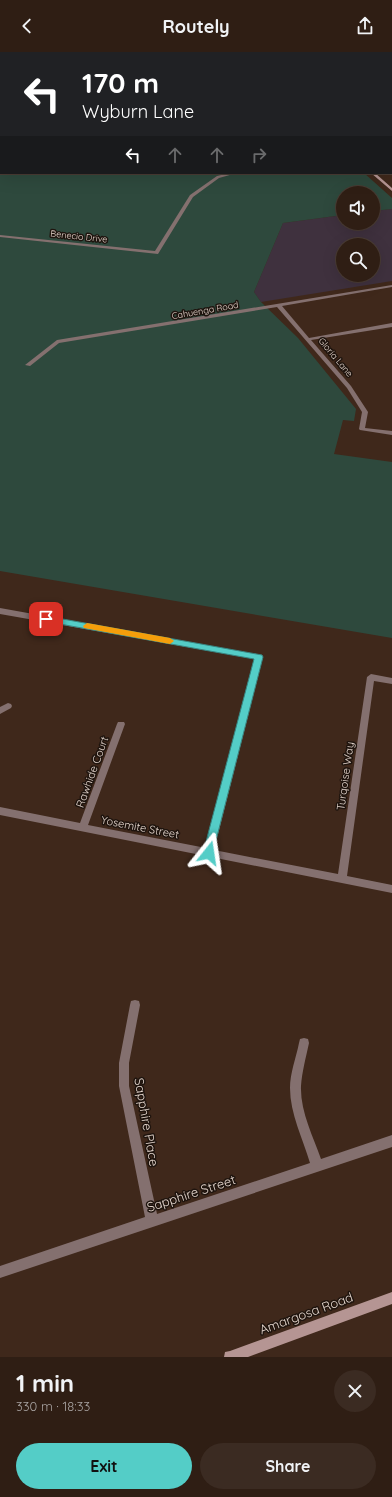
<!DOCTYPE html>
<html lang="en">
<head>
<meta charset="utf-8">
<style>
  :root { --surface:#2f1e14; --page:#3b2b22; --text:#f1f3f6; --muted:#a7a2a0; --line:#4a3c34; --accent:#54cdc7 }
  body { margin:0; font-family:Quicksand,sans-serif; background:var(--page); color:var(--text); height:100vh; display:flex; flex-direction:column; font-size:15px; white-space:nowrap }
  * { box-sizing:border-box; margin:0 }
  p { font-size:13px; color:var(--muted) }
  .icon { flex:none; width:22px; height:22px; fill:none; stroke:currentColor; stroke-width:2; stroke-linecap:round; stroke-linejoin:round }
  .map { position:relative; height:1305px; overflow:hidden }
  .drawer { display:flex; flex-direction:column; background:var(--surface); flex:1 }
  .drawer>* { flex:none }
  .guide { position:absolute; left:0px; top:0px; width:392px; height:122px; box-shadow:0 4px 16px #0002,0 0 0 1px var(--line); background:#202124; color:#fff; overflow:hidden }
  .controls { position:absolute; left:336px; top:134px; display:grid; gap:8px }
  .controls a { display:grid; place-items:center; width:44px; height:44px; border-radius:50%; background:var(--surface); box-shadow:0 4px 16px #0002,0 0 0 1px var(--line); font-size:20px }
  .pin { position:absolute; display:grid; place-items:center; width:34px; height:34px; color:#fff; margin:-17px; border-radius:8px; box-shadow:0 2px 6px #0006 }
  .me { position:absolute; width:44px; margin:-22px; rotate:15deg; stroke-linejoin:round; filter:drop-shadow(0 0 3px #0008) }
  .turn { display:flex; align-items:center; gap:14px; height:84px; padding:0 16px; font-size:18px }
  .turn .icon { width:52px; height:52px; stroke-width:2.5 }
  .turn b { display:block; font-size:28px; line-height:34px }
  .lanes { display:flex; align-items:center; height:38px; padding:0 16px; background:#0003; justify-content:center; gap:20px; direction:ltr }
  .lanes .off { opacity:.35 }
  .round { display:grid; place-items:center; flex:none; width:42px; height:42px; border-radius:21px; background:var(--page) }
  .head { display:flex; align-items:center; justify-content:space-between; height:68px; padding:0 16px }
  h1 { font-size:24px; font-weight:700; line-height:30px }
  .cta { display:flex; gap:8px; margin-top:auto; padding:8px 16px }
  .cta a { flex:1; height:46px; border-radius:24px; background:var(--accent); color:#111; font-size:16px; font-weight:700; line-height:46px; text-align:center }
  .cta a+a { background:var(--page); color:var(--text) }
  header { display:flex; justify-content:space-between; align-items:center; height:52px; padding:0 16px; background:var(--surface); font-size:18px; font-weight:700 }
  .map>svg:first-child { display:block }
</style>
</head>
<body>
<header><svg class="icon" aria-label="back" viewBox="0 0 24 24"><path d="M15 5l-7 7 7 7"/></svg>Routely<svg class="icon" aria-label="share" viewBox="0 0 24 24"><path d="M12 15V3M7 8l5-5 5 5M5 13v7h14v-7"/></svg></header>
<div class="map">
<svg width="392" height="1305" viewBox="0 0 392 1305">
  <rect width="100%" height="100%" fill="#3f281b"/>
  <path fill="#3f313e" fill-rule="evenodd" d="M392 157V229L261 250 254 240 283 171 343 163V171H373V159ZM343 193H373V223H343Z"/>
  <path fill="#2e493d" d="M246 0H392V38L391 1Z
    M0 81 1 121H364L392 146V157L373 159V141H343V163L283 171 254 240 261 250 298 286 356 357 354 369 343 368 334 402 392 410V586L0 519Z"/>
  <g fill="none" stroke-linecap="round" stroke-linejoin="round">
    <path fill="#84706f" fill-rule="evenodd" d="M0 0H4V1L1 2Z
      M45 0H49L50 1H46Z
      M93 0H97L98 1H94Z
      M0 15H1V17H0Z
      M0 29H1V33H0Z
      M0 47H1V49H0Z
      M0 64H1L0 67Z
      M391 99H392V101H391Z
      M230 121H237L219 126 193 145 158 202 0 185V183L155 199 190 143 217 124Z
      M392 233V235L282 254 309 286 392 271V275L311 288 351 334 368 360 365 376 392 379V383L360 378 359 377 362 360 347 336 277 255 59 291 30 314 25 313 57 288Z
      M0 556 262 603 263 605 214 798 338 822 367 625 371 622 392 626V632L374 629 347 824 392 833V841L0 763V755L80 771 117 672 118 670H124L125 672 88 773 206 796 255 607 0 562Z
      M8 651 11 652 12 654 11 656 0 662V655Z
      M135 948 139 949 140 953 129 1011V1034L157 1162 310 1111C303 1087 290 1062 290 1036 290 1021 296 1006 299 991L300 987 304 986 308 987 309 991C306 1005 302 1020 301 1034 300 1059 313 1084 321 1107L392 1083V1095L0 1226V1214L145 1165 119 1034V1011L130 953 131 949Z"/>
    <path fill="#b59593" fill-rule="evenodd" d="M227 0H231L232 1H228Z
      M391 52H392V54H391Z
      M0 77H1V79H0Z
      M371 121H375L392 136V139Z
      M392 1240V1252L248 1305H224L225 1300 230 1299Z"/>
  </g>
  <path fill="#54cdc7" stroke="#378581" d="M46 564 262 603 263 605 212 804 209 805 205 804 203 801 254 607 43 569 42 567 43 565Z"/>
  <path fill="#f59e0b" d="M87 571 170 586 174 589 170 592 84 576 83 574Z"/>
  <g text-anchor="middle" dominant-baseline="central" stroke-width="3" stroke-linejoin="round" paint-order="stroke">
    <g font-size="9" fill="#e5d6cd" stroke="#1e140e">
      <text transform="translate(79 184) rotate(6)">Benecio Drive</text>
      <text transform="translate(205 258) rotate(-10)">Cahuenga Road</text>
      <text transform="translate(336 305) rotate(50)">Gloria Lane</text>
    </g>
    <g font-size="11" fill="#e5d6cd" stroke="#1e140e">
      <text transform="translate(92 720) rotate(-70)">Rawhide Court</text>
      <text transform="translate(345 724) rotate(-82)">Turqoise Way</text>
      <text transform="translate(140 775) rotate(11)">Yosemite Street</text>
    </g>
    <g font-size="13" fill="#e5d6cd" stroke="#1e140e">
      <text transform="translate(147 1070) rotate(80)">Sapphire Place</text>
      <text transform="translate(191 1141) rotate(-18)">Sapphire Street</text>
      <text transform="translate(306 1261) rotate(-20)">Amargosa Road</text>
    </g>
  </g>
</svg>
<div class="controls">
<a><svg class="icon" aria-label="sound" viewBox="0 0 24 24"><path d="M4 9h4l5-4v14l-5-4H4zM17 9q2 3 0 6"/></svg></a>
<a><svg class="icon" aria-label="search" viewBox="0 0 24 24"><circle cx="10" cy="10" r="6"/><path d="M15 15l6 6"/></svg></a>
</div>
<div class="pin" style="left:46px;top:567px;background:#d93025"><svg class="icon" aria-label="arrive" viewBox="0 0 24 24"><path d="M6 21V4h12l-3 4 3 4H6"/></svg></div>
<svg class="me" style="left:209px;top:801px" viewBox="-20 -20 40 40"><path d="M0-17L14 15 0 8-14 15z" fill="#54cdc7" stroke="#fff" stroke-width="4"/></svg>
<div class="guide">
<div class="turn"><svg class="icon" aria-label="left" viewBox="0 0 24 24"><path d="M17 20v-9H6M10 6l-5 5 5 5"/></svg><div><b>170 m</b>Wyburn Lane</div></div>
<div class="lanes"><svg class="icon" aria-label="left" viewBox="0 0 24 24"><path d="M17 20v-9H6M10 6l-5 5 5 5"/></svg><svg class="icon off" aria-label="ahead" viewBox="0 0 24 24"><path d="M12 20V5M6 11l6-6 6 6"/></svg><svg class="icon off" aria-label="ahead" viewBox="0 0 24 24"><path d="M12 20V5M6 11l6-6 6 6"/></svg><svg class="icon off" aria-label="right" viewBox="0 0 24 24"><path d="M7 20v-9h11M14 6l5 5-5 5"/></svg></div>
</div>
</div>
<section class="drawer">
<div class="head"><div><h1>1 min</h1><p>330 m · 18:33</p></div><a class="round"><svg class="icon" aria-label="close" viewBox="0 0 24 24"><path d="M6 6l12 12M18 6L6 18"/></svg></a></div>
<div class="cta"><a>Exit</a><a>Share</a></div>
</section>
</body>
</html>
